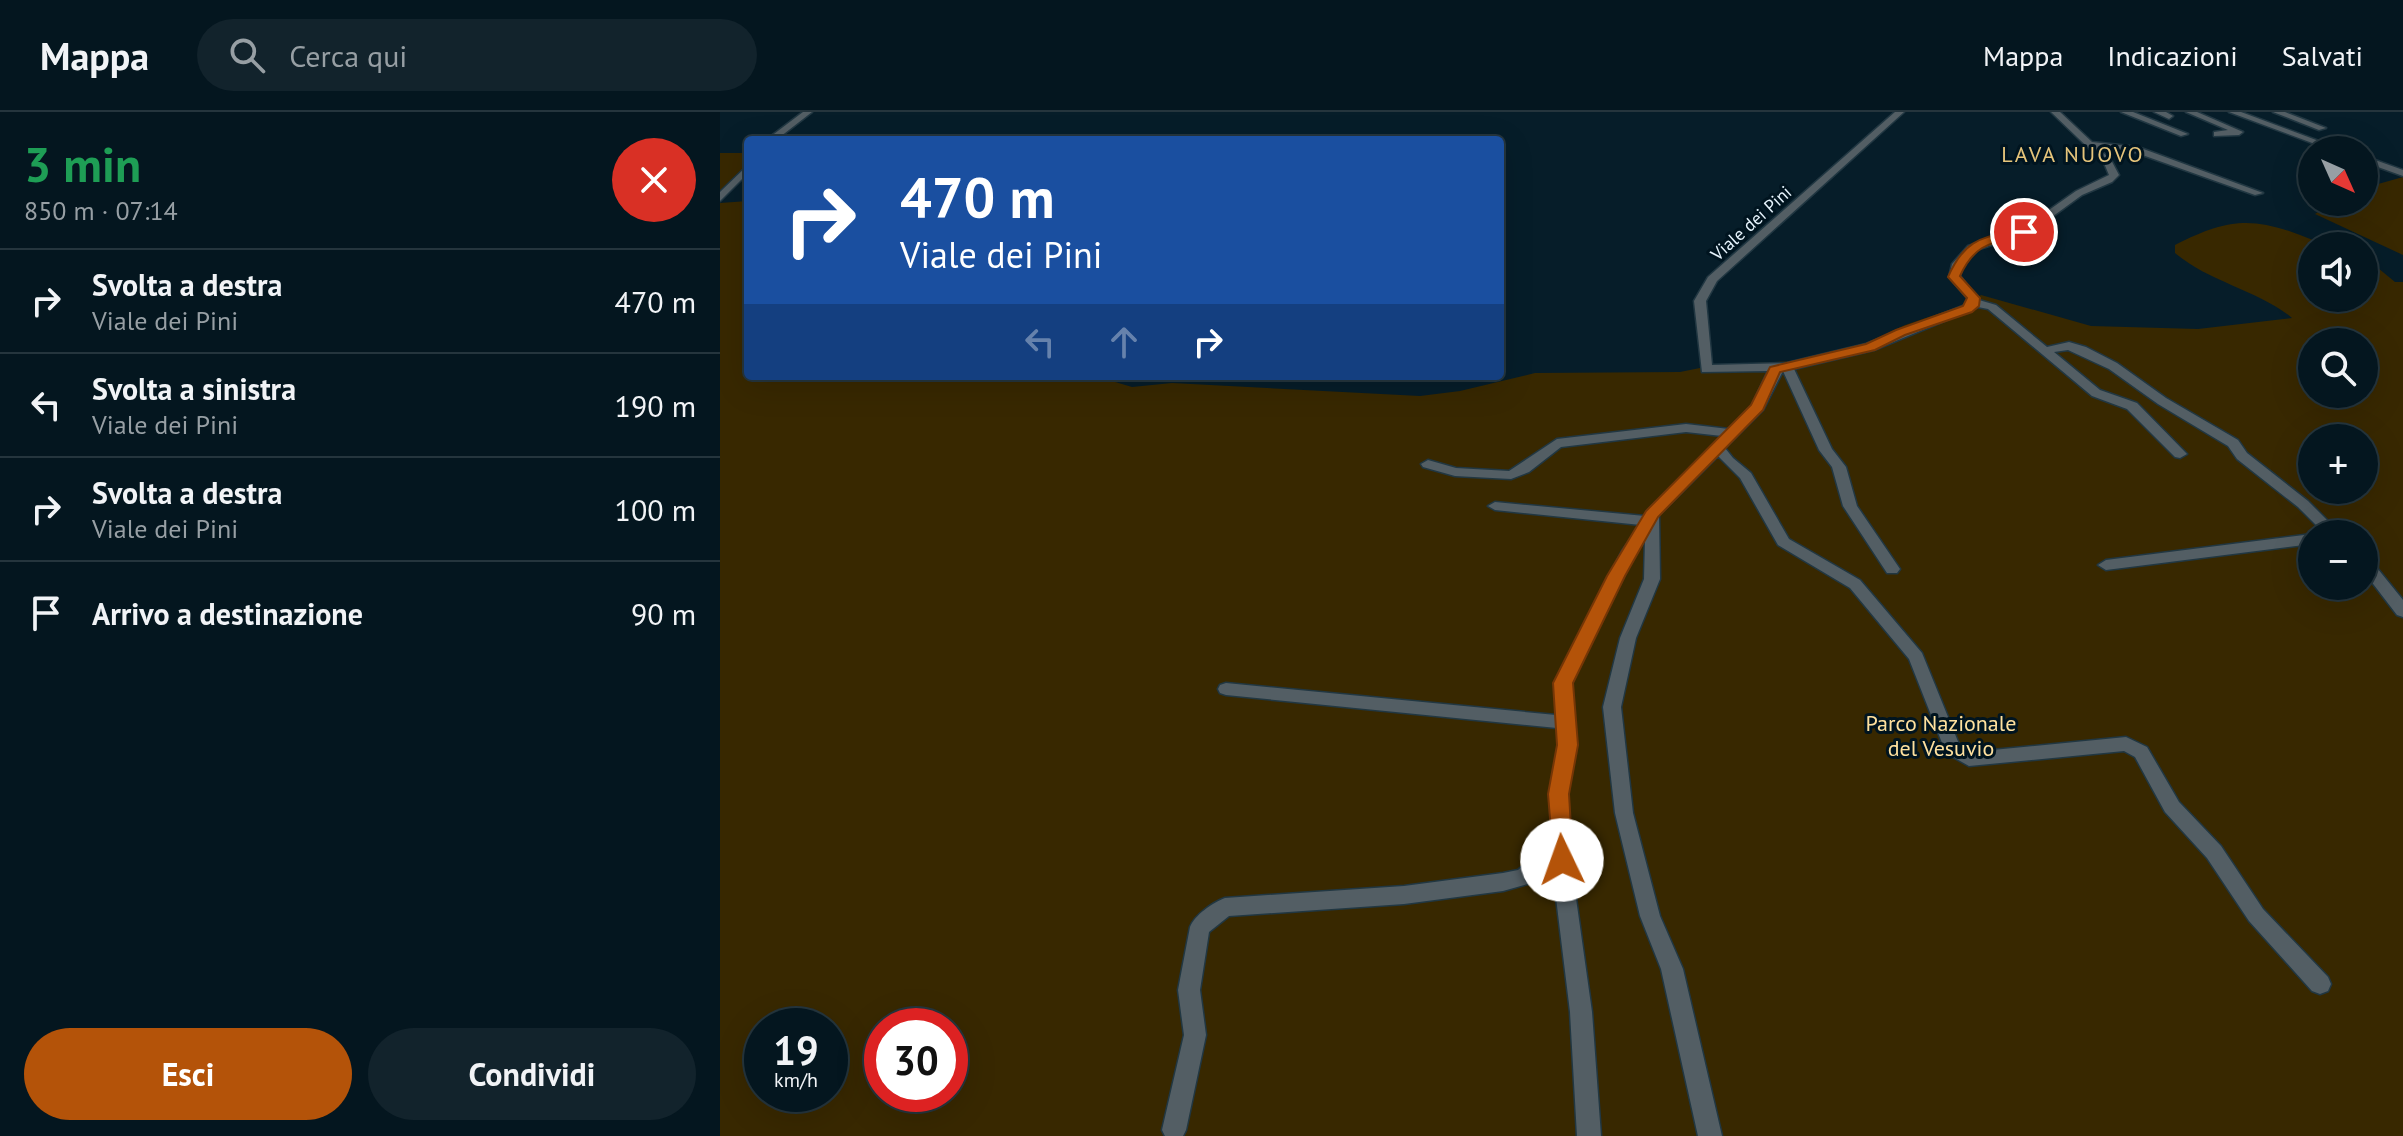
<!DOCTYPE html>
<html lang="it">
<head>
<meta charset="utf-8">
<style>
  :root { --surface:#04161f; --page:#12232c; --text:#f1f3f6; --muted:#979fa4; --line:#25353d; --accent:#b45309 }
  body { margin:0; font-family:"PT Sans",sans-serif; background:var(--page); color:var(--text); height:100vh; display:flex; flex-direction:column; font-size:30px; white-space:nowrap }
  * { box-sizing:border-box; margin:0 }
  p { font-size:26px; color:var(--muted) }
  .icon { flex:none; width:44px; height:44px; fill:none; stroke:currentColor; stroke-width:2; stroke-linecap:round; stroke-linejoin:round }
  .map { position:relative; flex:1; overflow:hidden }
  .details { display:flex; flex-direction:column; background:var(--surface); width:720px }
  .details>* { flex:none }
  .hud { position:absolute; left:24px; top:24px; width:760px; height:244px; border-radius:8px; box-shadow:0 8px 32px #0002,0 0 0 2px var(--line); background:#1a4fa0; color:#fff; overflow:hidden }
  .needle { width:52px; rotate:135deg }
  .fabs { position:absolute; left:1578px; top:24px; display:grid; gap:16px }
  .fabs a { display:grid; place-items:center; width:80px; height:80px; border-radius:50%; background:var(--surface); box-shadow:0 8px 32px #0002,0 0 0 2px var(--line); font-size:40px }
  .speed { position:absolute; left:24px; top:896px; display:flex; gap:16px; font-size:40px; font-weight:700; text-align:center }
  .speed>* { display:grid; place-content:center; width:104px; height:104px; border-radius:50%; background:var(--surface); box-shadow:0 8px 32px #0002,0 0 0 2px var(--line); line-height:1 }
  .speed small { font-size:20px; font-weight:400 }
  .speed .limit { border:12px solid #d22; background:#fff; color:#111 }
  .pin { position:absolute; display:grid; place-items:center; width:68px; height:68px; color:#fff; margin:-34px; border:4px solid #fff; border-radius:50%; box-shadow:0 2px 8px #0007 }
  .me { position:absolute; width:88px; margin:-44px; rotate:357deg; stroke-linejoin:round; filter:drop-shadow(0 0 6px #0008) }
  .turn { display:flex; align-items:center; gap:28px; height:168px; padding:0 24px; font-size:36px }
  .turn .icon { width:104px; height:104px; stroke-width:2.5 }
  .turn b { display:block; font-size:56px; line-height:68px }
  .lanes { display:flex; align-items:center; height:76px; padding:0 24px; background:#0003; justify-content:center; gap:40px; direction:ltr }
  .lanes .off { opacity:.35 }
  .round { display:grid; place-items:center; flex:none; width:84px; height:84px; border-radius:42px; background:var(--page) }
  .head { display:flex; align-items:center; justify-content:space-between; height:136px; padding:0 24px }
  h1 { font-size:48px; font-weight:700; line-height:60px; color:#1e9e55 }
  .cta { display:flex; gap:16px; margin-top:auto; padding:16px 24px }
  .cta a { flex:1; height:92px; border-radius:48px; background:var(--accent); color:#fff; font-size:32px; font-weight:700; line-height:92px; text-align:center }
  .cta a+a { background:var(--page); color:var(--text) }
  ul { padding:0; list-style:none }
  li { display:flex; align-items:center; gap:24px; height:104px; padding:0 24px; border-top:2px solid var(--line) }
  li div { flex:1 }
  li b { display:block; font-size:30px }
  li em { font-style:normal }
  header { display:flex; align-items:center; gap:48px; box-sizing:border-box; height:112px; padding:0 40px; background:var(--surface); border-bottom:2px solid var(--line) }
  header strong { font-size:38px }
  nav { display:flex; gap:44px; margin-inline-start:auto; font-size:28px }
  .search { width:560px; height:72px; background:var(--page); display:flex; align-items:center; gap:20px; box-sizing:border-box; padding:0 28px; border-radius:44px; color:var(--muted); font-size:30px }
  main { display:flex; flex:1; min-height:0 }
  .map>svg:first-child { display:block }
</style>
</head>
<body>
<header>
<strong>Mappa</strong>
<div class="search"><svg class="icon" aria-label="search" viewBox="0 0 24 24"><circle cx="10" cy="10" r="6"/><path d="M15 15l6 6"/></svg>Cerca qui</div>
<nav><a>Mappa</a><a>Indicazioni</a><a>Salvati</a></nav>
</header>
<main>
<section class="details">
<div class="head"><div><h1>3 min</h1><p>850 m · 07:14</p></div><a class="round" style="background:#d93025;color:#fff"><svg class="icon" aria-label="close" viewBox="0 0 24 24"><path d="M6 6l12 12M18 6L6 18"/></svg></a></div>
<ul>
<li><svg class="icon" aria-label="right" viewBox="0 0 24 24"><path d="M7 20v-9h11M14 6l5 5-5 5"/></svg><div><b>Svolta a destra</b><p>Viale dei Pini</p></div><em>470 m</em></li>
<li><svg class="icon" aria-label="left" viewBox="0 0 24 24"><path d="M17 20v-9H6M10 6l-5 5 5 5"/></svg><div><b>Svolta a sinistra</b><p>Viale dei Pini</p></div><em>190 m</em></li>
<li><svg class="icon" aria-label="right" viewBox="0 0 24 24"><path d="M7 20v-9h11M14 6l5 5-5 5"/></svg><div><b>Svolta a destra</b><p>Viale dei Pini</p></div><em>100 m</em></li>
<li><svg class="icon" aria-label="arrive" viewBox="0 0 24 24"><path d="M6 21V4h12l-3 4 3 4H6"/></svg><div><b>Arrivo a destinazione</b></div><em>90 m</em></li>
</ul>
<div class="cta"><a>Esci</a><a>Condividi</a></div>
</section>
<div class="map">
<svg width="1683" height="1024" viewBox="0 0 1683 1024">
  <rect width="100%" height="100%" fill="#061d29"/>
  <path fill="#382800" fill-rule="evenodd" d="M0 41H28V57L0 88Z
    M1683 65V143L1595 102 1610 92 1606 90H1644V76Z
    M28 89V264H375L412 275 452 271 700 284 740 279 815 261 960 260 995 253 1074 249 1150 230 1185 213 1247 192 1261 183 1371 214 1478 217 1572 206C1538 178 1489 170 1455 141V133C1518 100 1543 107 1607 134H1592V186H1644V151L1658 156 1675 170H1683V1024H0V91ZM1592 230H1644V282H1592ZM1592 326H1644V378H1592ZM1592 422H1644V474H1592ZM42 914H110V982H42ZM162 914H230V982H162Z"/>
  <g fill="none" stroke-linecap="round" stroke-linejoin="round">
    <g stroke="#213742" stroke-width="3">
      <path id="minor" d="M83 0H92L56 28H46Z
        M1175 0H1184L997 169 986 189 992 253 1067 251 1146 232 1248 192V187L1229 165 1232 152 1248 134 1302 117 1356 79 1389 63 1384 51 1331 0H1340L1372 30 1418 35 1543 81 1535 83 1414 40 1378 36 1391 48 1399 63 1392 70 1362 83 1310 121 1256 138 1243 152 1240 164 1259 188 1276 193 1327 235 1349 230 1366 235 1397 251 1446 286 1518 328 1527 341 1588 389 1621 422H1605L1578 395 1517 347 1508 334 1438 292 1389 257 1348 238 1334 240 1380 278 1417 291 1467 342 1460 346 1455 345 1407 297 1372 284 1268 197 1258 195 1154 238 1074 257 1112 337 1126 355 1137 394 1180 457 1177 461H1167L1123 394 1112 355 1099 338 1063 259 1043 298 1005 336 1013 346 1031 361 1069 427 1140 468 1202 541 1239 632 1252 640 1406 625 1427 635 1459 690 1501 734 1543 797 1608 865 1611 872 1608 879 1600 882 1592 879 1529 809 1487 746 1445 700 1415 645 1404 639 1249 654 1226 641 1189 547 1130 476 1058 433 1020 366 998 344 939 403 940 467 916 526 901 595 913 701 940 804 963 857 1002 1024H978L941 857 920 804 895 701 883 595 900 526 924 467 925 428 916 440 851 571 856 633 848 682 852 758 872 900 881 1024H857L850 900 832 753 811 771 783 779 684 792 509 804 489 820 480 878 486 923 466 1018 463 1024H445L442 1018 464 923 458 878 470 815C475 803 492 791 505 786L684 774 783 761 798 758 831 730 830 682 838 633 837 616 506 583 500 581 498 577 500 573 506 571 836 603 835 571 902 439 921 413 775 398 768 394 775 390 925 404 927 399 1002 324 966 320 841 335 809 360 791 367 735 364 703 355 701 352 708 348 736 356 789 359 837 327 966 312 1009 317 1032 293 1048 259 982 260 974 189 988 165Z
        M1401 0H1413L1468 22 1461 24Z
        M1434 0H1446L1453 4 1449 7Z
        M1466 0H1477L1523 20 1519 23 1494 24V20L1508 18Z
        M1509 0H1521L1623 38H1611Z
        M1553 0H1565L1606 16 1599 18Z
        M1644 44 1683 58V64L1644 50Z
        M28 53V61L0 89V80Z
        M1592 422V432L1386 458 1378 453 1386 448Z
        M1644 445 1649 446 1683 488V505L1677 503 1644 460Z"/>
    </g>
    <use href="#minor" fill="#535e64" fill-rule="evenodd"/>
  </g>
  <path fill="#b45309" stroke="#753606" stroke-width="2" d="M1304 116 1308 122C1274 131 1256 129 1240 164L1260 186 1259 194 1252 200 1185 223 1155 238 1060 260 1043 298 938 405 905 464 853 571 858 633 849 682 853 748 850 755 842 758 834 755 828 682 837 633 833 571 887 464 926 399 1031 293 1050 255 1146 232 1176 218 1243 194 1247 186 1228 165C1246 124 1264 126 1304 116Z"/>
  <g text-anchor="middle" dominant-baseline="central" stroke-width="6" stroke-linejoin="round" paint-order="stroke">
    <g font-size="18" fill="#e5f3fc" stroke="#00141f">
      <text transform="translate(1031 111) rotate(-42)">Viale dei Pini</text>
    </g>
    <g font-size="22" letter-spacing="2" fill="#e6c57b" stroke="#00141f">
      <text x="1353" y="42">LAVA NUOVO</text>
    </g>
    <g font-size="22" fill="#ffe19e" stroke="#00141f">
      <text x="1221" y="611">Parco Nazionale<tspan x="1221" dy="25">del Vesuvio</tspan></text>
    </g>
  </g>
</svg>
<div class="fabs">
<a><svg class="needle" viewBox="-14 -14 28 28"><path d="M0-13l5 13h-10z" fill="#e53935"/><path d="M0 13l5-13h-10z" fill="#979fa4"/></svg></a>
<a><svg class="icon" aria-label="sound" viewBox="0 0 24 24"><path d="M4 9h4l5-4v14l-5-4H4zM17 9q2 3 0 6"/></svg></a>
<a><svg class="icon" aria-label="search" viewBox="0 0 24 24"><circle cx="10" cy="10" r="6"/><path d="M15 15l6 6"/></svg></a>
<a>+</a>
<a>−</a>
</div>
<div class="speed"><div>19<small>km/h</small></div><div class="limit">30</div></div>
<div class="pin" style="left:1304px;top:120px;background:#d93025"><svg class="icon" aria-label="arrive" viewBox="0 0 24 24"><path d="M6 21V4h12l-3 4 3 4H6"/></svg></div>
<svg class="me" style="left:842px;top:748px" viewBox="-20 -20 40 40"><circle r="19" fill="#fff"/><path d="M0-13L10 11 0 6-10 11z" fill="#b45309"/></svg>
<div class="hud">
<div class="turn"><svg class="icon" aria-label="right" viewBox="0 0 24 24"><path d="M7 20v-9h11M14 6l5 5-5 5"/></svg><div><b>470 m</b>Viale dei Pini</div></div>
<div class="lanes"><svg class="icon off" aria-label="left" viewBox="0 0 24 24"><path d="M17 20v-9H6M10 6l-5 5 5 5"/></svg><svg class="icon off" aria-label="ahead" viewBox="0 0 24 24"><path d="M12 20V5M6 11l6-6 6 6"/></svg><svg class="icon" aria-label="right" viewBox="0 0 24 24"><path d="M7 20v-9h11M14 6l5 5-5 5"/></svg></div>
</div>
</div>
</main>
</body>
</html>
